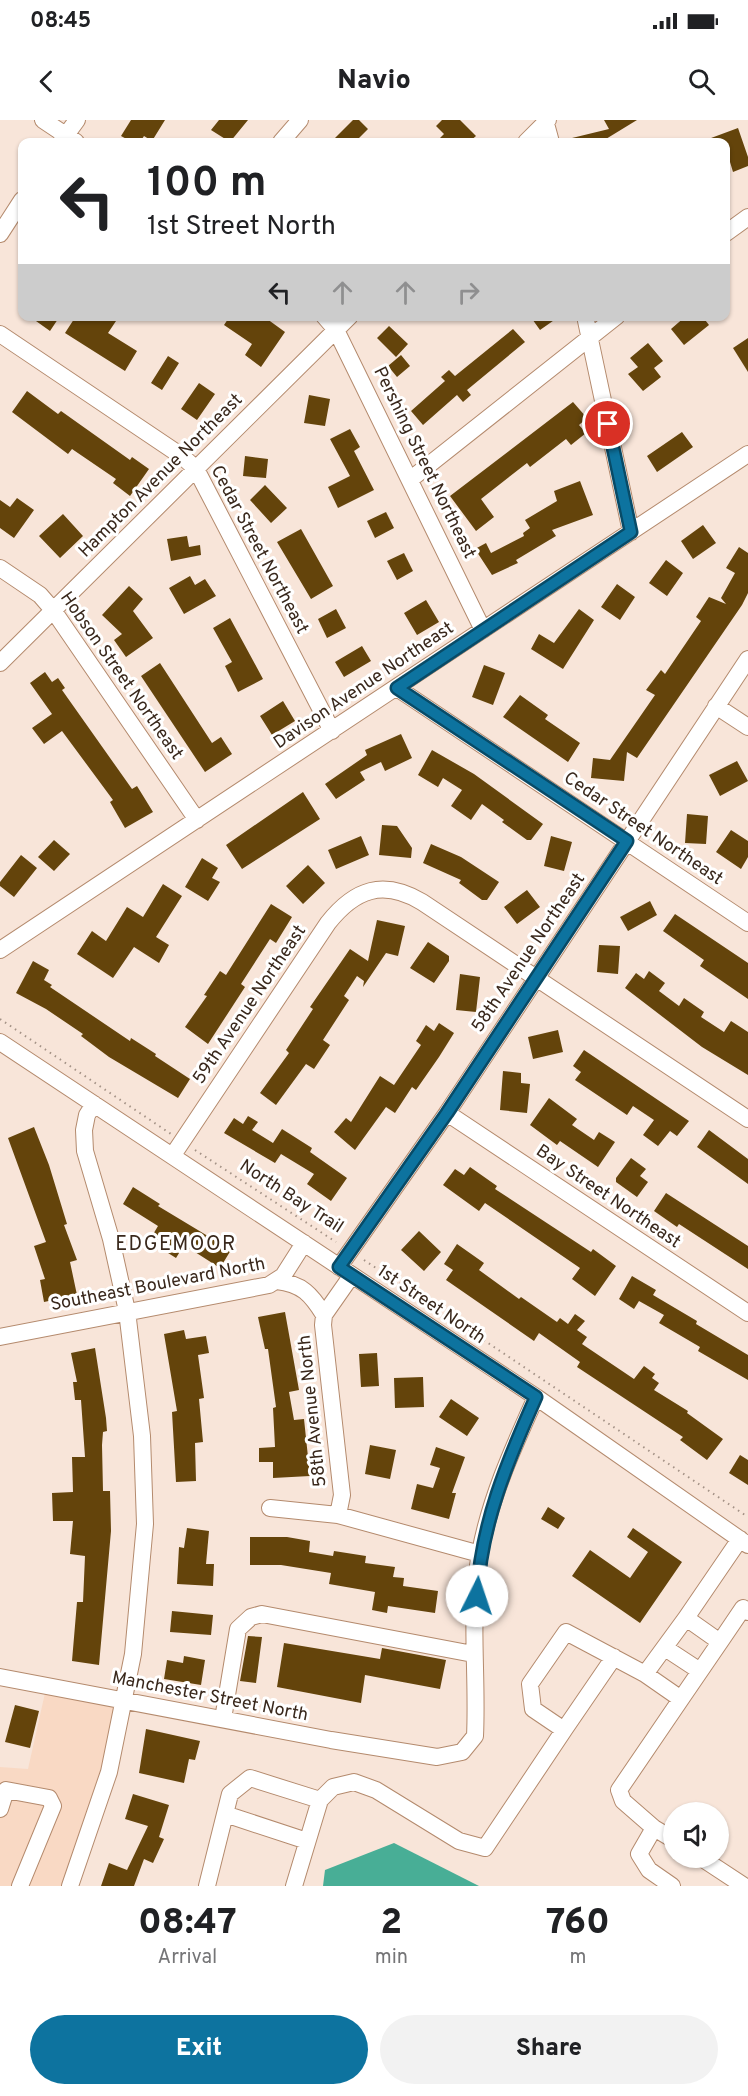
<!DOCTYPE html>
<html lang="en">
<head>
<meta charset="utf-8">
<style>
  :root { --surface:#fff; --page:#f2f2f2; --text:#202124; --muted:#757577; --accent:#0d739f }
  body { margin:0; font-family:Overpass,sans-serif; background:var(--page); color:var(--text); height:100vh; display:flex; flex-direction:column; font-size:22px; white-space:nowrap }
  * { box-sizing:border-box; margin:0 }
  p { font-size:20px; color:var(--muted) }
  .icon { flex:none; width:33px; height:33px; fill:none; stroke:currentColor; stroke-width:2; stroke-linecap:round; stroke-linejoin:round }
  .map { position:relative; height:1766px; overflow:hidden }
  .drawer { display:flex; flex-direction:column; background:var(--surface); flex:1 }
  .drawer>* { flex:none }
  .top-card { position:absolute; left:18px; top:18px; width:712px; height:183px; border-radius:12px; box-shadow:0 2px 4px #0004; background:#fff; color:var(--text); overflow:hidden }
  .controls { position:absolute; left:663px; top:1682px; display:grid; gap:12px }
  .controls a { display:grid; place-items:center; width:66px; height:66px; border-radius:50%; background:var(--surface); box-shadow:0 2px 4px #0004; font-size:30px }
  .pin { position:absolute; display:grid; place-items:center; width:51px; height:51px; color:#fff; margin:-26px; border:3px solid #fff; border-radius:50%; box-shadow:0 2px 6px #0007 }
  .me { position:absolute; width:66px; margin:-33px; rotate:4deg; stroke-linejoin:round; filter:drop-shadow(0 0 4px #0008) }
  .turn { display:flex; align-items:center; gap:21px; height:126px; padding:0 30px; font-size:27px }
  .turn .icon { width:78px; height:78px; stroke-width:2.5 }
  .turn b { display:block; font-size:42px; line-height:51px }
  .lanes { display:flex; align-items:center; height:57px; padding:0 30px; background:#0003; justify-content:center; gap:30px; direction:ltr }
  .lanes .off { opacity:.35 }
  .eta { display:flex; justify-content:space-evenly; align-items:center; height:102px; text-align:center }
  .eta b { font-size:36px; font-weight:800; line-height:42px }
  .primary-button { display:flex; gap:12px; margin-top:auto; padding:12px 30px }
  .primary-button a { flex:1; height:69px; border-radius:36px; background:var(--accent); color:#fff; font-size:24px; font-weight:800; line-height:69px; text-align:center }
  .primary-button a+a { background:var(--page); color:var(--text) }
  .status { display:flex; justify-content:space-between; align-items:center; height:42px; padding:0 30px; background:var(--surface); direction:ltr }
  .status svg { height:16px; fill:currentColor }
  header { display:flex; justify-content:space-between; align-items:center; height:78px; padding:0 30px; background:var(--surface); font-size:27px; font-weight:800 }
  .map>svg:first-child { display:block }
</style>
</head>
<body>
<div class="status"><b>08:45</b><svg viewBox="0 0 49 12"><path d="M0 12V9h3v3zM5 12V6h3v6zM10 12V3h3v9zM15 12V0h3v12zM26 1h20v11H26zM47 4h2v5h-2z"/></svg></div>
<header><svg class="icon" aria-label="back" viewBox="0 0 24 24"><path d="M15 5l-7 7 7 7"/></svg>Navio<svg class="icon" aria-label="search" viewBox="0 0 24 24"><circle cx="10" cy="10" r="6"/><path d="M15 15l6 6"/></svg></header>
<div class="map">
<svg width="748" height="1766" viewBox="0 0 748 1766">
  <rect width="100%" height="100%" fill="#f8e5d9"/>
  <path fill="#f9d9c4" d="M45 1573 114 1586 101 1649 61 1766H0V1647L28 1649Z"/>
  <path fill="#48ae96" d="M394 1723 479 1766H323L325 1750Z"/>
  <path fill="#64440b" d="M131 0H165L152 21 144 16 140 22H132L121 16Z
    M219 0H248L230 22 211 10Z
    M353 0H359L368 9 355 22H331Z
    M442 0H460L476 16 469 22H436L444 14 436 6Z
    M604 0H637L601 22H573L572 18 609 9Z
    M738 8 748 37V46L733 52 730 42 726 44V22L703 21Z
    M29 196H60L50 211Z
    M76 196H110L116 201 108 213 137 231 125 251 65 213Z
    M230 196H263L285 212 261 247 245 235 252 224 224 205Z
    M530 196H560L540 210Z
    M686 196H702L709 205 684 225 671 209Z
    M389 206 408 224 396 237 377 218Z
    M513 209 525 222 467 270 471 275 463 282 457 275 423 305 411 291 445 261 441 257 449 250 455 256Z
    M748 218V252L733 228Z
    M648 223 663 241 654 248 661 257 643 271 628 254 638 247 630 238Z
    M401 235 410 246 397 257 388 246Z
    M168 236 179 243 162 270 151 263Z
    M199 263 215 274 197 300 181 289Z
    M27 271 58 294 61 291 130 340 132 337 149 349 130 376 113 363 116 359 72 329 68 334 12 292Z
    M309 275 330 279 325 306 304 303Z
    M573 282 587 298 579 305 586 313 571 325 566 319 530 347 527 343 481 379 494 397 476 411 450 376Z
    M350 309 360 327 354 331 374 370 338 388 328 367 350 356 330 319Z
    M682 312 693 327 657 352 647 336Z
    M245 336 268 339 266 358 243 356Z
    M580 361 593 395 552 410 556 416 516 440 518 443 492 455 475 429 486 423 491 433 524 416 523 413 530 408 525 400 557 381 554 371Z
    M265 365 287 388 271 403 250 380Z
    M17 378 34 390 14 418 0 408V380L10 387Z
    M386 392 394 408 375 418 367 401Z
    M63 394 83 416 60 438 39 416Z
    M703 405 716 423 693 439 681 421Z
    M301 409 333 466 311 479 277 422Z
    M187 416 189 427 200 425 201 435 171 441 167 419Z
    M739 427 748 433V473L742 485 637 638 627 632 624 661 591 658 593 638 610 640 655 575 646 570 661 550 665 554 701 501 696 497 709 477 726 484 721 478 735 453 726 448Z
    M404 433 413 451 397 460 387 441Z
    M666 440 683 453 667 476 649 463Z
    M190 456 195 465 205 459 216 476 184 494 169 468Z
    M617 464 635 477 620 500 601 487Z
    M129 466 143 479 133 491 153 518 126 537 114 520 122 514 102 495Z
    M426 480 439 502 417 515 404 493Z
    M336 489 346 508 327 518 318 499Z
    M579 489 594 500 563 549 531 529 539 514 554 523Z
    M230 498 263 559 238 572 225 546 232 542 213 508Z
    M362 526 371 541 344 557 335 542Z
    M160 543 212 623 221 617 232 634 205 652 141 556Z
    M484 545 505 553 493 585 472 577Z
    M45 552 52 562 58 558 65 568 62 570 132 669 137 666 153 692 125 708 110 682 113 680 62 611 44 624 32 608 52 594 30 563Z
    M520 575 548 595 545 599 580 623 568 642 503 597Z
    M283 581 295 601 272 615 260 596Z
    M401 614 412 638 385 651 381 642 360 652 365 660 336 679 325 664 367 635 365 630Z
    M432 630 474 654 543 704 531 720H527L502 702 504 700 482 684 471 700 451 686 462 670 443 658 438 667 418 655Z
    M737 641 748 661 720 676 709 655Z
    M303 672 320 699 242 749 226 725Z
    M687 694 708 696 706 724 685 723Z
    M382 705 397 706 412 728 411 738 379 735Z
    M731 710 748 721V737L741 749 716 732Z
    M361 716 369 735 336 749 328 730Z
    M551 716 572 722 564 751 544 746Z
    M54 720 70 734 54 751 38 737Z
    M431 724 461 737 499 762 487 780H482L459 763 461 760 423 743Z
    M21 735 37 748 14 777 0 766V762Z
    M202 738 218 748 212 758 220 762 208 781 185 767Z
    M308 745 325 763 303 784 286 766Z
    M163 764 182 776 156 817 169 825 159 843 134 827 113 858 77 834 92 811 106 821 127 787 143 797Z
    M527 770 540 787 517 804 504 787Z
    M650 781 657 795 628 811 620 797Z
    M271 784 292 797 276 823 270 819 241 864 245 867 208 924 185 907 207 876 204 875 220 851 226 855Z
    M675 794 748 843V879L700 846 704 840 663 811Z
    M377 800 405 806 398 836 386 833 363 867 364 861 357 856 344 876 349 880 323 920 330 925 314 949 306 944 276 985 260 973 289 933 286 930 313 889 310 887 350 829 368 841Z
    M428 822 449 836V841L434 863 410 848Z
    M599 825 620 826 618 854 597 852Z
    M33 841 49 850 44 860 52 865 50 867 130 921 131 918 156 934 155 936 190 959 178 978 109 937 81 916 83 914 46 889 16 873Z
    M649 851 665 863 659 871 679 886 684 878 704 892 701 897 724 912 731 901 748 912V955L702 927 625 868 636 853 644 859Z
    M460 854 480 857 476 892 456 890Z
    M439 903 454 913 439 937 416 970 412 967 395 993 386 987 355 1030 334 1012 346 998 351 1002 380 956 394 965 421 925 416 921 426 905 434 911Z
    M558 910 563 932 533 939 528 917Z
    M584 930 689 1001 677 1016 670 1011 658 1026 643 1015 654 1000 633 986 627 995 575 960 581 952 573 946Z
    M503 951 521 953V963L530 964 527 993 500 990Z
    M549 978 577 999 572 1005 594 1020 599 1012 615 1022 598 1047 560 1021 557 1025 530 1005Z
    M248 996 258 1002 252 1010 273 1023 282 1009 312 1028 310 1032 347 1058 331 1081 307 1064 314 1054 281 1034 275 1043 224 1013 234 998 243 1004Z
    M34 1007 49 1045 67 1104 64 1105 77 1140 70 1142 77 1175 44 1182 40 1160 45 1159 34 1126 46 1122 8 1018Z
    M709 1010 748 1039V1064L697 1027Z
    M631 1038 646 1049 640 1056 648 1062 637 1077 616 1062V1058Z
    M470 1047 497 1066 495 1069 591 1132 593 1129 616 1146 595 1176 572 1159 580 1148 485 1083 479 1091 443 1065 455 1049 464 1055Z
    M133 1067 160 1084 158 1086 231 1130 220 1148 184 1125 176 1138 149 1121 158 1106 123 1084Z
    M666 1073 748 1126V1149L679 1104 677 1107 654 1091Z
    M419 1111 441 1132 424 1151 401 1130Z
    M457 1124 484 1143 479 1150 519 1179 521 1177 557 1202 560 1198 568 1204 575 1194 585 1201 577 1210 587 1217 582 1224 634 1259 644 1246 655 1254 652 1258 659 1263 654 1270 688 1291 687 1293 723 1319 707 1340 680 1320 683 1317 577 1247 580 1242 539 1213 534 1221 446 1160 453 1150 444 1144Z
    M632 1156 656 1170 653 1175 697 1201 696 1204 748 1235V1260L698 1231 700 1227 659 1203 664 1195 639 1181 634 1189 619 1179Z
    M285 1192 299 1270 289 1272 294 1300 304 1299 310 1356 273 1358V1342H259V1328L275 1327 273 1288 276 1287 268 1229H265L258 1197Z
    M184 1210 186 1219 206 1216 209 1233 198 1235 204 1278 199 1279 203 1322 195 1323 196 1361 176 1362 172 1292 177 1291 164 1214Z
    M95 1228 106 1298 107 1311 103 1312 102 1325 103 1371H110L111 1411 99 1545 72 1541 77 1482H83L85 1436 70 1434 73 1401H53L52 1373 73 1372 72 1337H85L81 1280H75L73 1262H77L71 1233Z
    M377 1233 379 1266 361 1267 359 1234Z
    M423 1257 424 1287 395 1288 394 1258Z
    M451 1279 479 1298 467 1316 439 1297Z
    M370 1325 396 1330 390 1359 365 1354Z
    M436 1327 465 1337 452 1373H456L449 1399 411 1389 417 1364 433 1368 440 1348 430 1345Z
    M740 1335 748 1340V1365L729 1353Z
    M548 1387 565 1398 558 1409 541 1399Z
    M187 1408 209 1411 206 1444H214L213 1466 177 1464 179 1427 184 1428Z
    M633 1408 682 1442 640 1503 572 1456 590 1430 630 1458 648 1432 627 1417Z
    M250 1417H287L310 1421 309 1432 333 1436 334 1431 366 1436 365 1443 395 1447 393 1457 404 1458 403 1466 438 1471 435 1493 388 1486 387 1493 372 1490 375 1472 329 1464 331 1453 281 1445H250Z
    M172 1491 213 1495 211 1515 170 1512Z
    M248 1516 262 1517 256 1563 240 1561Z
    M284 1523 380 1539 382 1528 446 1540 440 1569 365 1555 361 1583 277 1567Z
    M184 1536 205 1540 201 1565 164 1559 167 1540 183 1543Z
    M15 1585 39 1591 30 1628 5 1622Z
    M146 1609 200 1621 195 1640 189 1639 184 1663 139 1653Z
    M133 1674 169 1685 159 1717 164 1719 153 1743 144 1739 134 1766H101L109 1743 127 1750 148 1706 125 1699Z"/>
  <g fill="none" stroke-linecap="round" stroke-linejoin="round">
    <g stroke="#b48a6d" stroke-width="18">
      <path id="minor" d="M43 0 76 22
        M545 0 551 22
        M61 22 77 0
        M281 22 300 0
        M526 22 548 0
        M726 113 748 97
        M0 114 22 80
        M324 196 336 210 483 510
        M585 196 631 412
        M0 214 183 337 196 349 332 611
        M411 359 617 196
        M0 448 40 475 53 490 197 700
        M0 543 350 196
        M397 568 748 803
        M716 586 748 607
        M0 830 748 334
        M0 922 536 1277 748 1425
        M447 993 748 1193
        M173 1035 328 803C355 769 383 759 422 782L748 999
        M339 1147 447 993 748 539
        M277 1161C302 1164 311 1174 324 1195
        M0 1217 269 1165 283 1156 304 1123
        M270 1388 338 1395 480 1434
        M338 1395 342 1375 323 1205 324 1195 352 1155
        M740 1419 686 1498 720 1522 743 1488 748 1492
        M665 1528 700 1551
        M614 1537 564 1610 533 1589 530 1564 566 1512 645 1554 686 1498
        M645 1554 681 1579 619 1670 623 1681 654 1708 639 1734 649 1750 672 1766
        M0 1557 331 1620 437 1637 462 1632 475 1616C478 1555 469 1494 480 1433 490 1378 513 1328 536 1277
        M681 1579 720 1522
        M223 1599 238 1509 251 1497 262 1494 473 1534
        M0 1689 6 1670 49 1678 53 1686 20 1766
        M225 1694 307 1721
        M654 1708 674 1720
        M700 1737 744 1766
        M70 1766 109 1652 133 1534 145 1404 142 1316 127 1191 111 1119 85 1031 84 1010 87 995 94 984
        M207 1766 230 1674 250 1658 320 1680
        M294 1766 320 1680 333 1667 354 1662 376 1670 459 1721 485 1728 564 1610"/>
    </g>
    <path stroke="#a49286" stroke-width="2" stroke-dasharray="1.5 4.5" stroke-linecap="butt" d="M0 899 171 1014
      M195 1030 336 1122
      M364 1140 748 1397"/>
    <use href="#minor" stroke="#fff" stroke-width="16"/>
  </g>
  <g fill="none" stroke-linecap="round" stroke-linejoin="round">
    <g stroke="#084b67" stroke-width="15">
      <path id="route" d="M477 1476C481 1404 507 1342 536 1277L339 1147 447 993 627 721 397 568 631 412 608 304"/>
    </g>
    <use href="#route" stroke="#0d739f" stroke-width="10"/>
  </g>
  <g text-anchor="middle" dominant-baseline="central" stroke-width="6" stroke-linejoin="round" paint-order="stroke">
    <g font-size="18" fill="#39281c" stroke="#fff">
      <text transform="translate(424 343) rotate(64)">Pershing Street Northeast</text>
      <text transform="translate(161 356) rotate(-45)">Hampton Avenue Northeast</text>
      <text transform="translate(259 430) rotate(62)">Cedar Street Northeast</text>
      <text transform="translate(121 556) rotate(55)">Hobson Street Northeast</text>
      <text transform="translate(364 566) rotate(-34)">Davison Avenue Northeast</text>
      <text transform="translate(643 709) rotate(34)">Cedar Street Northeast</text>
      <text transform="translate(529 833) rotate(-56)">58th Avenue Northeast</text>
      <text transform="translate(250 885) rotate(-56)">59th Avenue Northeast</text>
      <text transform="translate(291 1077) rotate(33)">North Bay Trail</text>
      <text transform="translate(608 1077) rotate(34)">Bay Street Northeast</text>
      <text transform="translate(158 1165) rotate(-11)">Southeast Boulevard North</text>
      <text transform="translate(431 1185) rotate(34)">1st Street North</text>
      <text transform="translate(313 1291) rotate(-96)">58th Avenue North</text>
      <text transform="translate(210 1577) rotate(11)">Manchester Street North</text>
    </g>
    <g font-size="20" letter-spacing="1.5" fill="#39281c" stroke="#fff">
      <text x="176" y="1125">EDGEMOOR</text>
    </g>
  </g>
</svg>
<div class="controls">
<a><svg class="icon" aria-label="sound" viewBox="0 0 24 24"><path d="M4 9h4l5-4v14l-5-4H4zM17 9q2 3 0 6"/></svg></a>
</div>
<div class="pin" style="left:608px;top:304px;background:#d93025"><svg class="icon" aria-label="arrive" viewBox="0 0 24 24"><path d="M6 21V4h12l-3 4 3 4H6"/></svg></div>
<svg class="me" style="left:477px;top:1476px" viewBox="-20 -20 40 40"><circle r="19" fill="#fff"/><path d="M0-13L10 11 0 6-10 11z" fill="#0d739f"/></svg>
<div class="top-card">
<div class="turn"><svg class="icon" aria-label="left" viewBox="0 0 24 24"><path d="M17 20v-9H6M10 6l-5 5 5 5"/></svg><div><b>100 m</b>1st Street North</div></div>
<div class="lanes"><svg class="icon" aria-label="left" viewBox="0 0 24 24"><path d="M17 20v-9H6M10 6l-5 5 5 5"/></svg><svg class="icon off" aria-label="ahead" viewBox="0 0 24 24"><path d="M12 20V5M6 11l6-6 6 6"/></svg><svg class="icon off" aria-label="ahead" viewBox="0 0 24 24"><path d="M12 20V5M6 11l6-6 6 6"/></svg><svg class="icon off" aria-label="right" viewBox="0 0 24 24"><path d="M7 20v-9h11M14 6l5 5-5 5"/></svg></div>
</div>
</div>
<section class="drawer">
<div class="eta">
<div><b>08:47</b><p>Arrival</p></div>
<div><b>2</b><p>min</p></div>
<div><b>760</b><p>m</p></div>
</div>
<div class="primary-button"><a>Exit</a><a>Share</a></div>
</section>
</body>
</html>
